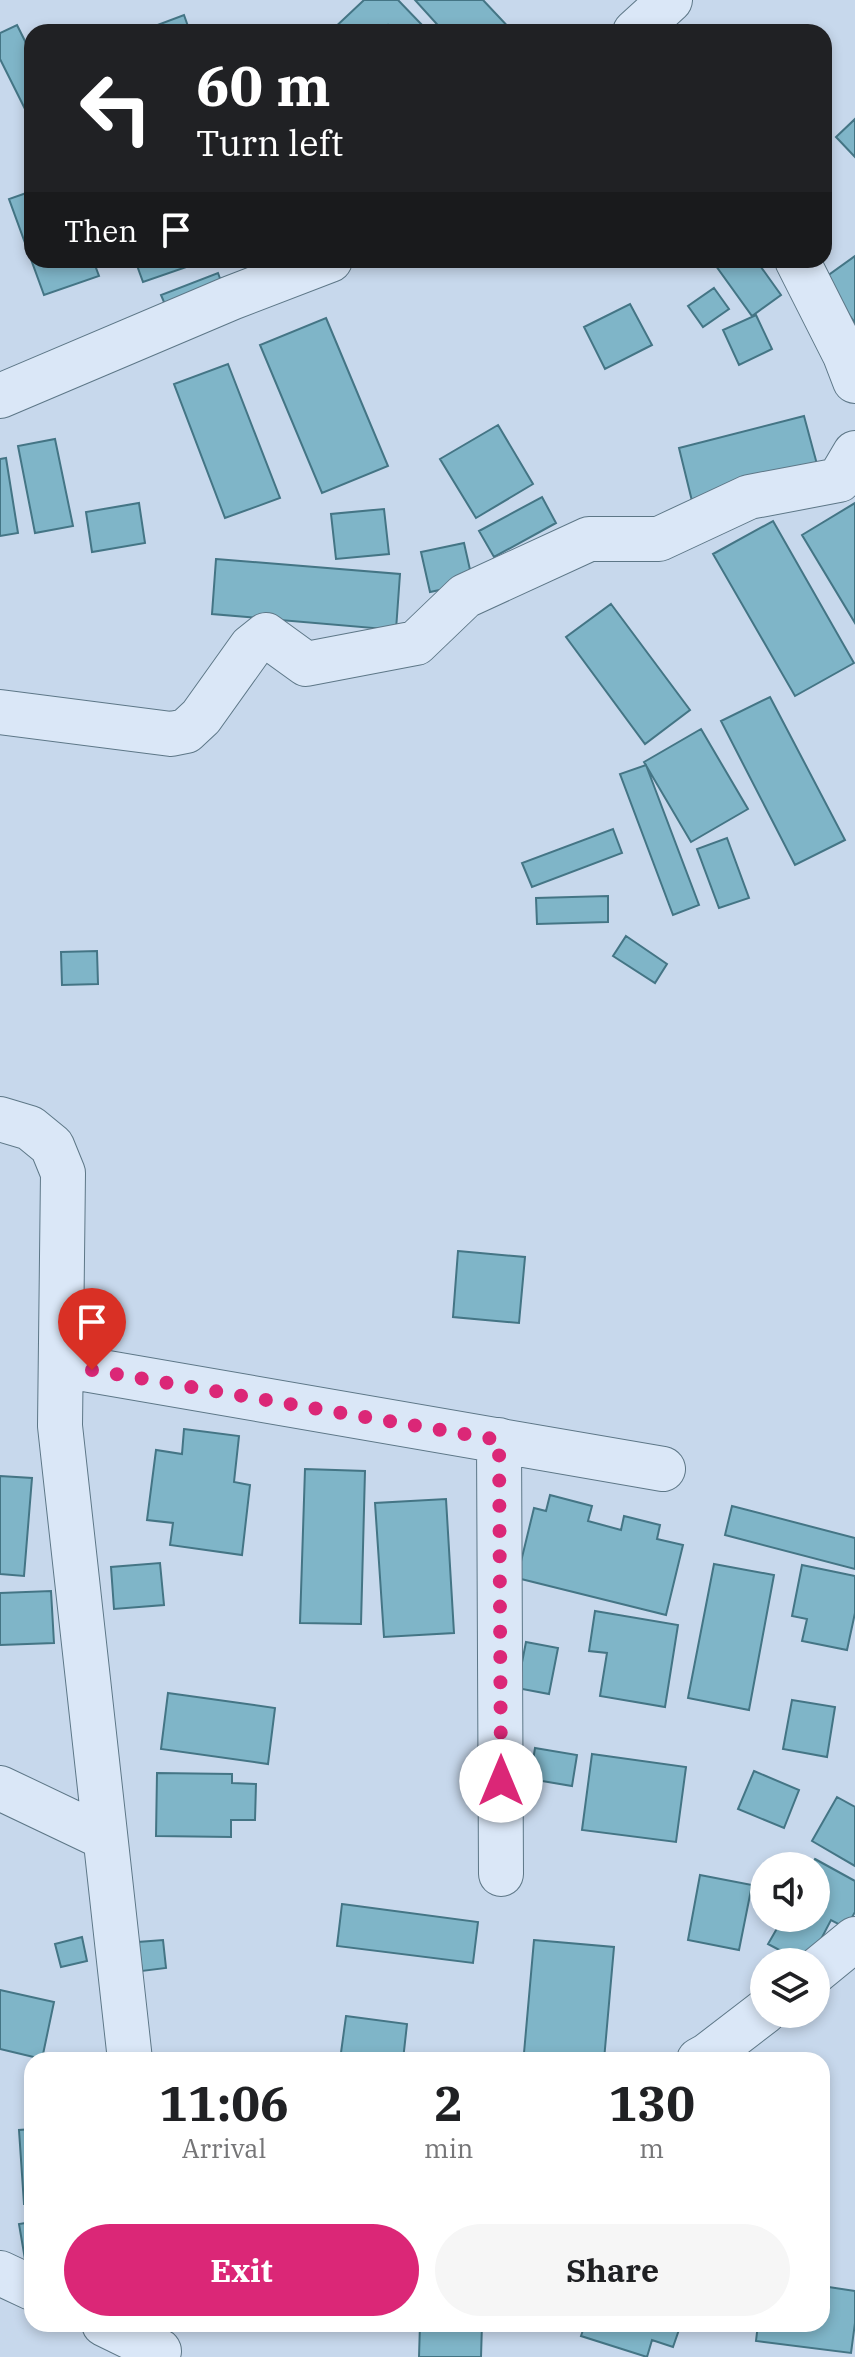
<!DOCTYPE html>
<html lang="en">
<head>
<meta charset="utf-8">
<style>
  :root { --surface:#fff; --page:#f6f6f6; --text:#202124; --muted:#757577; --accent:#db2777 }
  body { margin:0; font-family:"IBM Plex Serif",serif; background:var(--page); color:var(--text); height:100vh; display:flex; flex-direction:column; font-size:30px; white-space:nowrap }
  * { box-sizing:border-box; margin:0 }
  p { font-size:26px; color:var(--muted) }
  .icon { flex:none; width:44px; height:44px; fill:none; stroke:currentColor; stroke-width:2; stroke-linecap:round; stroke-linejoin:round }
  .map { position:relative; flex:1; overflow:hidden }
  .panel { position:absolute; left:24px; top:2052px; width:806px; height:280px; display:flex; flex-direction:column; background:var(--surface); border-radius:24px; box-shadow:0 4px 12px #0003 }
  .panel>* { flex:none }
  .banner { position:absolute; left:24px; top:24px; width:808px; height:244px; border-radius:24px; box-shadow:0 4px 12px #0003; background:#202124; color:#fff; overflow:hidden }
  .tools { position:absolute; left:750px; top:1852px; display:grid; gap:16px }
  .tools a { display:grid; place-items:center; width:80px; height:80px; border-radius:50%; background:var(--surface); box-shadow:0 4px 12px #0003; font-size:40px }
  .pin { position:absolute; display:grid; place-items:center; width:68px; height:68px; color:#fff; margin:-82px -34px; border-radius:50% 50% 50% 0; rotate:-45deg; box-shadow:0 0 8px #0007 }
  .pin .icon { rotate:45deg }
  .me { position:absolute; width:88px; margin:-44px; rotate:0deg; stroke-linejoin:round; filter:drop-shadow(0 0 6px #0008) }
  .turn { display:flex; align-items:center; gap:28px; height:168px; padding:0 40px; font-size:36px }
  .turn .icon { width:104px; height:104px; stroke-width:2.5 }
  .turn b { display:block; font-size:56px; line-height:68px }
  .then { display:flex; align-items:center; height:76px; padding:0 40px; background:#0003; gap:16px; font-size:30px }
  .eta { display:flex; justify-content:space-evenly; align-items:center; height:136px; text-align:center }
  .eta b { font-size:48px; font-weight:700; line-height:56px }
  .action { display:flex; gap:16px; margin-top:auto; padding:16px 40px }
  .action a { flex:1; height:92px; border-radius:48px; background:var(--accent); color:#fff; font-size:32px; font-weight:700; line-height:92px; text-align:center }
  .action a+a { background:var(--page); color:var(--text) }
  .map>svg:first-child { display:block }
</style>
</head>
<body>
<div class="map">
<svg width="855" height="2357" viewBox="0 0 855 2357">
  <rect width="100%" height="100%" fill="#c7d8ec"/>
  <path fill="#7fb5c8" stroke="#447585" stroke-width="2" d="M364 0H398L424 27 419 32H394L388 25 381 32H330Z
    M415 0H483L513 32H444Z
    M184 15 190 32H139Z
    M17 25 32 55V123L0 59V33Z
    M855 119V157L836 137Z
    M32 191V260H93L99 276 44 295 9 199Z
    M855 256V323L823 279Z
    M135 260H200L201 262 143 282Z
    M725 260H756L781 295 752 316 716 266Z
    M218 273 225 292 169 314 161 295Z
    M714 288 729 309 703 327 688 306Z
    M630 304 652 345 605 369 584 327Z
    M756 315 772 349 739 365 723 330Z
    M326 318 388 466 322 493 260 345Z
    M228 364 280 498 225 518 174 384Z
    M804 416 818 468 692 501 679 448Z
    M498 425 533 484 476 518 440 459Z
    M55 439 73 526 35 533 18 446Z
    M6 458 18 533 0 536V459Z
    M542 497 556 523 494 557 479 531Z
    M139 503 145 543 92 552 86 512Z
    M855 503V623L802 535Z
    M384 509 389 554 336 559 331 514Z
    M773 521 854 663 795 696 713 554Z
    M464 543 473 583 430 592 421 552Z
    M216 559 400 574 396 630 212 614Z
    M611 604 690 710 645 744 566 637Z
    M770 697 845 840 795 865 721 721Z
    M701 729 748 809 691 842 644 762Z
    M646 765 699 905 673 915 620 774Z
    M613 829 622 853 532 887 522 863Z
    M727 838 749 898 719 908 697 849Z
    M608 896V922L537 924 536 898Z
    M626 936 667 964 655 983 613 956Z
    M97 951 98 984 62 985 61 952Z
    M458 1251 525 1257 519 1323 453 1317Z
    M184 1429 239 1436 234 1482 250 1485 242 1555 170 1545 173 1523 147 1520 156 1450 182 1454Z
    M305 1469 365 1471 361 1624 300 1623Z
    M0 1476 32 1478 24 1576 0 1574Z
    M550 1495 592 1506 588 1521 621 1530 624 1516 660 1525 657 1539 683 1545 666 1615 517 1578 534 1508 546 1511Z
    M446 1499 454 1633 384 1637 375 1503Z
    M732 1506 855 1538V1569L725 1535Z
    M160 1563 164 1605 114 1609 111 1567Z
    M714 1564 774 1575 749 1710 688 1698Z
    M802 1565 855 1576V1613L847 1650 802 1641 807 1619 792 1616Z
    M51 1591 54 1643 0 1645V1593Z
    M595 1611 678 1625 665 1707 600 1696 607 1653 589 1651Z
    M526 1642 558 1648 549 1694 517 1688Z
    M168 1693 275 1708 268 1764 161 1749Z
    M792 1700 835 1707 827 1757 783 1749Z
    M535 1748 577 1755 572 1786 530 1779Z
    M592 1754 686 1767 676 1842 582 1830Z
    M754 1771 799 1790 784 1828 738 1809Z
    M157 1773 232 1774V1783L256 1784 255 1820H231V1837L156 1836Z
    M837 1797 855 1807V1866L812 1841Z
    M815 1859 855 1881V1912L846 1928 831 1920 809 1962H802L768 1944 783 1918H816V1866H811Z
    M700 1875 752 1885 739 1950 688 1940Z
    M342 1904 478 1922 473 1963 337 1946Z
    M82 1937 87 1961 61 1967 55 1944Z
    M163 1940 166 1968 142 1971 138 1942Z
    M534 1940 614 1947 604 2060 570 2057V2060H532L533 2054 524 2053Z
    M0 1990 54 2002 42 2059 0 2049Z
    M346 2016 407 2024 403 2060H340Z
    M32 2129V2204H24L19 2130Z
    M32 2222V2276L28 2277 19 2224Z
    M822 2286 855 2291V2323L851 2353 756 2341 758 2324H822Z
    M420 2324H482L481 2357H419Z
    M585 2324H681L673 2347 652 2340 647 2357 581 2336Z"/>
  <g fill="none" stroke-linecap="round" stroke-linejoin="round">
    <g stroke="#5d7787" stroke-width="46">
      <path id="minor" d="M635 32 670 0
        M797 260 845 355 855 381
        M0 396 231 298 330 260
        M0 712 171 734 186 731 201 717 251 647 266 635 306 664 416 643 465 596 589 539H659L749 497 839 480 855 453
        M0 1119 30 1128 52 1146 63 1173 60 1426 130 2060
        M61 1365 663 1469
        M499 1440 501 1874
        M0 1788 105 1838
        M816 1971 855 1939
        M699 2060 708 2055 764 2012
        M0 2273 32 2288
        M104 2324 159 2351"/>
    </g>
    <use href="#minor" stroke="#dae7f7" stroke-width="44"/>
  </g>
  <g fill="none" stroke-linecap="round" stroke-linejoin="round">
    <path stroke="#db2777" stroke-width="14" stroke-dasharray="0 25.2" d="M92 1370 499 1440 501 1781"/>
  </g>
</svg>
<div class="tools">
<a><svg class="icon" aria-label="sound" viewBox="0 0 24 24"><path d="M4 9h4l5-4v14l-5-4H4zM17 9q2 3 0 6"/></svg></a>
<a><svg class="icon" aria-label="layers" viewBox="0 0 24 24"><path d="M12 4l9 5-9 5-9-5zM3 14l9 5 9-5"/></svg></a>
</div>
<div class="pin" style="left:92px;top:1370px;background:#d93025"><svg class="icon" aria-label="arrive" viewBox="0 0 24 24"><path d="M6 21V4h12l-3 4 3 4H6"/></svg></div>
<svg class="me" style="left:501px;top:1781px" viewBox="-20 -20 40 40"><circle r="19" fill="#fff"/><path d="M0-13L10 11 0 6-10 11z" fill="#db2777"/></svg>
<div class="banner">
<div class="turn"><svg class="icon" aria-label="left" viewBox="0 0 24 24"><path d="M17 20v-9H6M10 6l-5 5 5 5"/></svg><div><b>60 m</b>Turn left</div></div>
<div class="then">Then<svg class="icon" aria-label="arrive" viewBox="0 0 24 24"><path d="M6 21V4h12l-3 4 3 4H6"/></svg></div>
</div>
<section class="panel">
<div class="eta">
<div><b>11:06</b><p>Arrival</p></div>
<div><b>2</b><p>min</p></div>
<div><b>130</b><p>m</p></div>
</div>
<div class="action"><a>Exit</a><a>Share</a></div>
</section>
</div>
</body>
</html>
